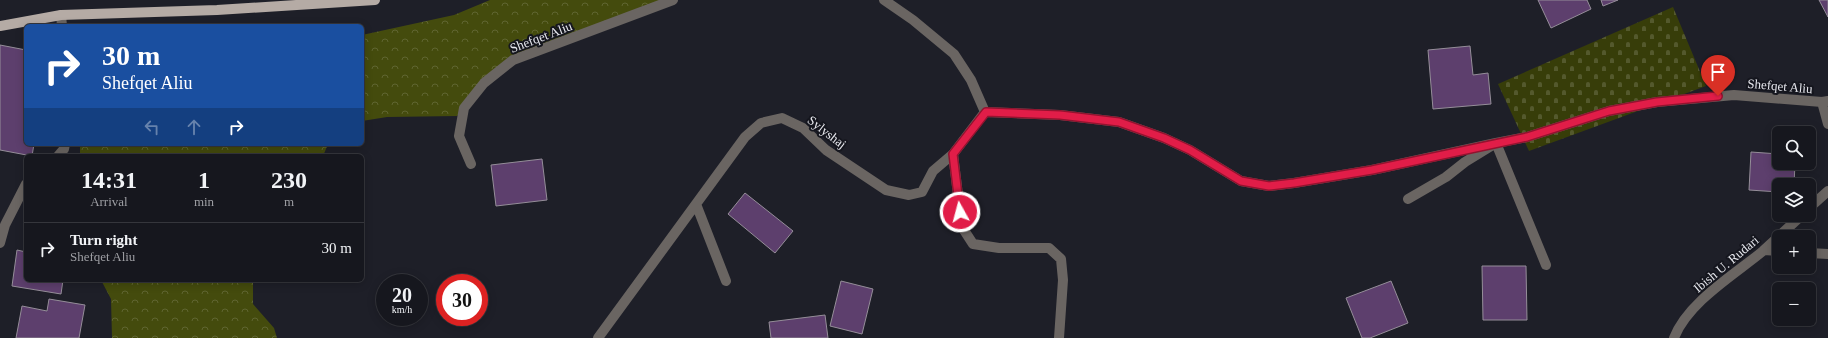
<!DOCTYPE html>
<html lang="en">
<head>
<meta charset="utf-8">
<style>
  :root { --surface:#16171e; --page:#23242b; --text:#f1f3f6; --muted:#9e9fa4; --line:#35363c }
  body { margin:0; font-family:Georgia,serif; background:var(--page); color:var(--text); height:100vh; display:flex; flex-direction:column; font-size:15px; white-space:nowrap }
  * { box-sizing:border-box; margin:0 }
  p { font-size:13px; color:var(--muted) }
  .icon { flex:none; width:22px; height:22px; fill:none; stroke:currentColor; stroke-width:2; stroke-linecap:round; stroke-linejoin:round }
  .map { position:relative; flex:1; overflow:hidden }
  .details { position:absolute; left:24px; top:154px; width:340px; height:128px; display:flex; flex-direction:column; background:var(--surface); border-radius:6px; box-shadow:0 2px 10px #0003,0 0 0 1px var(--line) }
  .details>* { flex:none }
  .top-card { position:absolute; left:24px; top:24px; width:340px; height:122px; border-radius:6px; box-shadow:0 2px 10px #0003,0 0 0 1px var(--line); background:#1a4fa0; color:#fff; overflow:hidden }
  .tools { position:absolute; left:1772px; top:126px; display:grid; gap:8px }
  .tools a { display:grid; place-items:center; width:44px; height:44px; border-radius:6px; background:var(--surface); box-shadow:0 2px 10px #0003,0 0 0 1px var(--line); font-size:20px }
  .speed { position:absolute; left:376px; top:274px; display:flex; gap:8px; font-size:20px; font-weight:700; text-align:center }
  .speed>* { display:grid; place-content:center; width:52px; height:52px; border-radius:50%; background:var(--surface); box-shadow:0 2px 10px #0003,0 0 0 1px var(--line); line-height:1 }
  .speed small { font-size:10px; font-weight:400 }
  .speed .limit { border:6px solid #d22; background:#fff; color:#111 }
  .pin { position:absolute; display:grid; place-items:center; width:34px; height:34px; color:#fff; margin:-41px -17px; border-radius:50% 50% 50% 0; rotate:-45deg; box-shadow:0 0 4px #0007 }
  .pin .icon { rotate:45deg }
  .me { position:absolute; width:44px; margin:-22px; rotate:353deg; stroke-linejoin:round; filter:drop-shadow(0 0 3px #0008) }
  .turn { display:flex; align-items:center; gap:14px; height:84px; padding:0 12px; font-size:18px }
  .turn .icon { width:52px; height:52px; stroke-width:2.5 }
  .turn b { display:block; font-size:28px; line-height:34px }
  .lanes { display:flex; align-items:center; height:38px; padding:0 12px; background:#0003; justify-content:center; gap:20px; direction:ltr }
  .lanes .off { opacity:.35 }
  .eta { display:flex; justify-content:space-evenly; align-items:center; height:68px; text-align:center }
  .eta b { font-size:24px; font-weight:700; line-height:28px }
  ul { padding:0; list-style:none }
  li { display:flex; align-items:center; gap:12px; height:52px; padding:0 12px; border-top:1px solid var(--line) }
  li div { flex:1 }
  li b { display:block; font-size:15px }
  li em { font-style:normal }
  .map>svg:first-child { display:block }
</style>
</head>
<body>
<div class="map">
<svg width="1828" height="338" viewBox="0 0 1828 338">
  <defs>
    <pattern id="forest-crowns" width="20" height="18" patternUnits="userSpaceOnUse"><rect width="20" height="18" fill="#444b0d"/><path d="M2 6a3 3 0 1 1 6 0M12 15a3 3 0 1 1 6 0" fill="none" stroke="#5f6531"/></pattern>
    <pattern id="cemetery-stones" width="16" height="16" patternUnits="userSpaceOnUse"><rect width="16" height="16" fill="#373d09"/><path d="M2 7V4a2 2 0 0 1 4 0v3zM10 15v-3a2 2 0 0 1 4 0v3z" fill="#54592d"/></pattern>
  </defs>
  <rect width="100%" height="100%" fill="#1e1f28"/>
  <path fill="url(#forest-crowns)" d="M490 0H667L509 57 457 116 387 117 362 121V35L454 15Z
    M80 144H328L323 156H80Z
    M101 280H253V304L274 328 277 338H112L111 299Z"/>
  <path fill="url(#cemetery-stones)" d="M1673 7 1706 86 1529 151 1498 84Z"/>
  <path fill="#5d3f6d" stroke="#958e99" d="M1538 0H1587L1591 9 1551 28Z
    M1601 0H1618L1603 6Z
    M1819 0H1828V17Z
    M0 45 26 50V144H34L32 156 0 150Z
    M1470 46 1473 75 1488 73 1491 104 1433 109 1428 50Z
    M1751 152 1779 154V163H1795L1794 185H1779V192L1749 190Z
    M542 159 547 200 496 206 491 165Z
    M745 193 793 231 775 253 728 214Z
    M17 250 26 252V280H63L61 294 12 286Z
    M1482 266H1526L1527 320H1483Z
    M841 281 873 289 862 334 830 326Z
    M1391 281 1408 323 1370 338H1362L1346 298Z
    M49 299 85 305 79 338H16L22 306 47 311Z
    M825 315 828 338H771L769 322Z"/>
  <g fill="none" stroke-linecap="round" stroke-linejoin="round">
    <path stroke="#6a6562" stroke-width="10" d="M884 0 913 20 954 54 971 80 985 112
      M61 15 62 26
      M1822 102 1828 124
      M985 112 1060 115 1119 122 1164 138 1190 150 1241 181 1269 186 1294 183 1372 170 1496 143 1546 265
      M953 154 962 227 973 244 999 248H1049L1061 259 1063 280 1059 338
      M58 156 64 149 65 144
      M471 164 459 136 464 108 484 83 513 60 673 0
      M1408 199 1446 177 1465 162 1496 143 1527 137 1609 111 1657 102 1734 95 1822 102 1828 101
      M696 204 726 281
      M1809 208 1828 191
      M0 243 5 225 26 184
      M1764 250 1779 251
      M1809 253 1828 254
      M598 338 745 137 761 123 782 118 803 128 826 150 886 190 909 195 922 192 933 171 953 154 985 112
      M1674 338C1688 302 1734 275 1763 251 1776 239 1789 227 1802 215"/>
    <path stroke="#b5aba5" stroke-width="10" d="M0 26 61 15 217 10 375 0"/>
  </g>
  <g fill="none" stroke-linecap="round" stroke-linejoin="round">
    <g stroke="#92132f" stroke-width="10">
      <path id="route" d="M960 212 953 154 986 112 1060 115 1119 122 1164 138 1190 150 1241 181 1269 186 1294 183 1372 170 1527 137 1609 111 1657 102 1718 96"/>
    </g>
    <use href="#route" stroke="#e11d48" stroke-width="7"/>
  </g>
  <g text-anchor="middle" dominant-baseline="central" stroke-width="4" stroke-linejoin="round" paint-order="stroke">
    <g font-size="13" fill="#e7e8ee" stroke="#15161e">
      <text transform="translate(541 37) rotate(-21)">Shefqet Aliu</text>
      <text transform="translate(1780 86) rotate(5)">Shefqet Aliu</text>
      <text transform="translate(827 132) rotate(38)">Sylyshaj</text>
      <text transform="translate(1726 264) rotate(-40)">Ibish U. Rudari</text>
    </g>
  </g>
</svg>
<div class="tools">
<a><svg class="icon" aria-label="search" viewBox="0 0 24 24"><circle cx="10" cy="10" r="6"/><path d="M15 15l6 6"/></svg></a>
<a><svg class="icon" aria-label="layers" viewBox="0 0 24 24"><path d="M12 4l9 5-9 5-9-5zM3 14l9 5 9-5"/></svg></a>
<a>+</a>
<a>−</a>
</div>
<div class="speed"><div>20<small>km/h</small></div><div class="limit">30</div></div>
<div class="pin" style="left:1718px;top:96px;background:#d93025"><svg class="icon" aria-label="arrive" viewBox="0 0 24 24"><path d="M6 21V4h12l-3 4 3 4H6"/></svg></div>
<svg class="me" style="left:960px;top:212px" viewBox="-20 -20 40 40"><circle r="17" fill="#e11d48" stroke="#fff" stroke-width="3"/><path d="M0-11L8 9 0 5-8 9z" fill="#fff"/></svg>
<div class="top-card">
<div class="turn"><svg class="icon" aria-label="right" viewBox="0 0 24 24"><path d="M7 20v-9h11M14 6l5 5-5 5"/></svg><div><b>30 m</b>Shefqet Aliu</div></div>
<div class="lanes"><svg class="icon off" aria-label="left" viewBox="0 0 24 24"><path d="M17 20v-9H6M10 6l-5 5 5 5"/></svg><svg class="icon off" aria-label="ahead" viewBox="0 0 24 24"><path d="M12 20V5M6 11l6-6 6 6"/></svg><svg class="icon" aria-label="right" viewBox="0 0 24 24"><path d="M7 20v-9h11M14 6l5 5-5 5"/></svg></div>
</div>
<section class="details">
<div class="eta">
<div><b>14:31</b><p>Arrival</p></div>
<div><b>1</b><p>min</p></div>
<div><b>230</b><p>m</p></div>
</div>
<ul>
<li><svg class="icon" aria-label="right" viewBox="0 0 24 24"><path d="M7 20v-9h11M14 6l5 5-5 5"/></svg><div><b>Turn right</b><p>Shefqet Aliu</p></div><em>30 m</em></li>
</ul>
</section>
</div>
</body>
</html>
